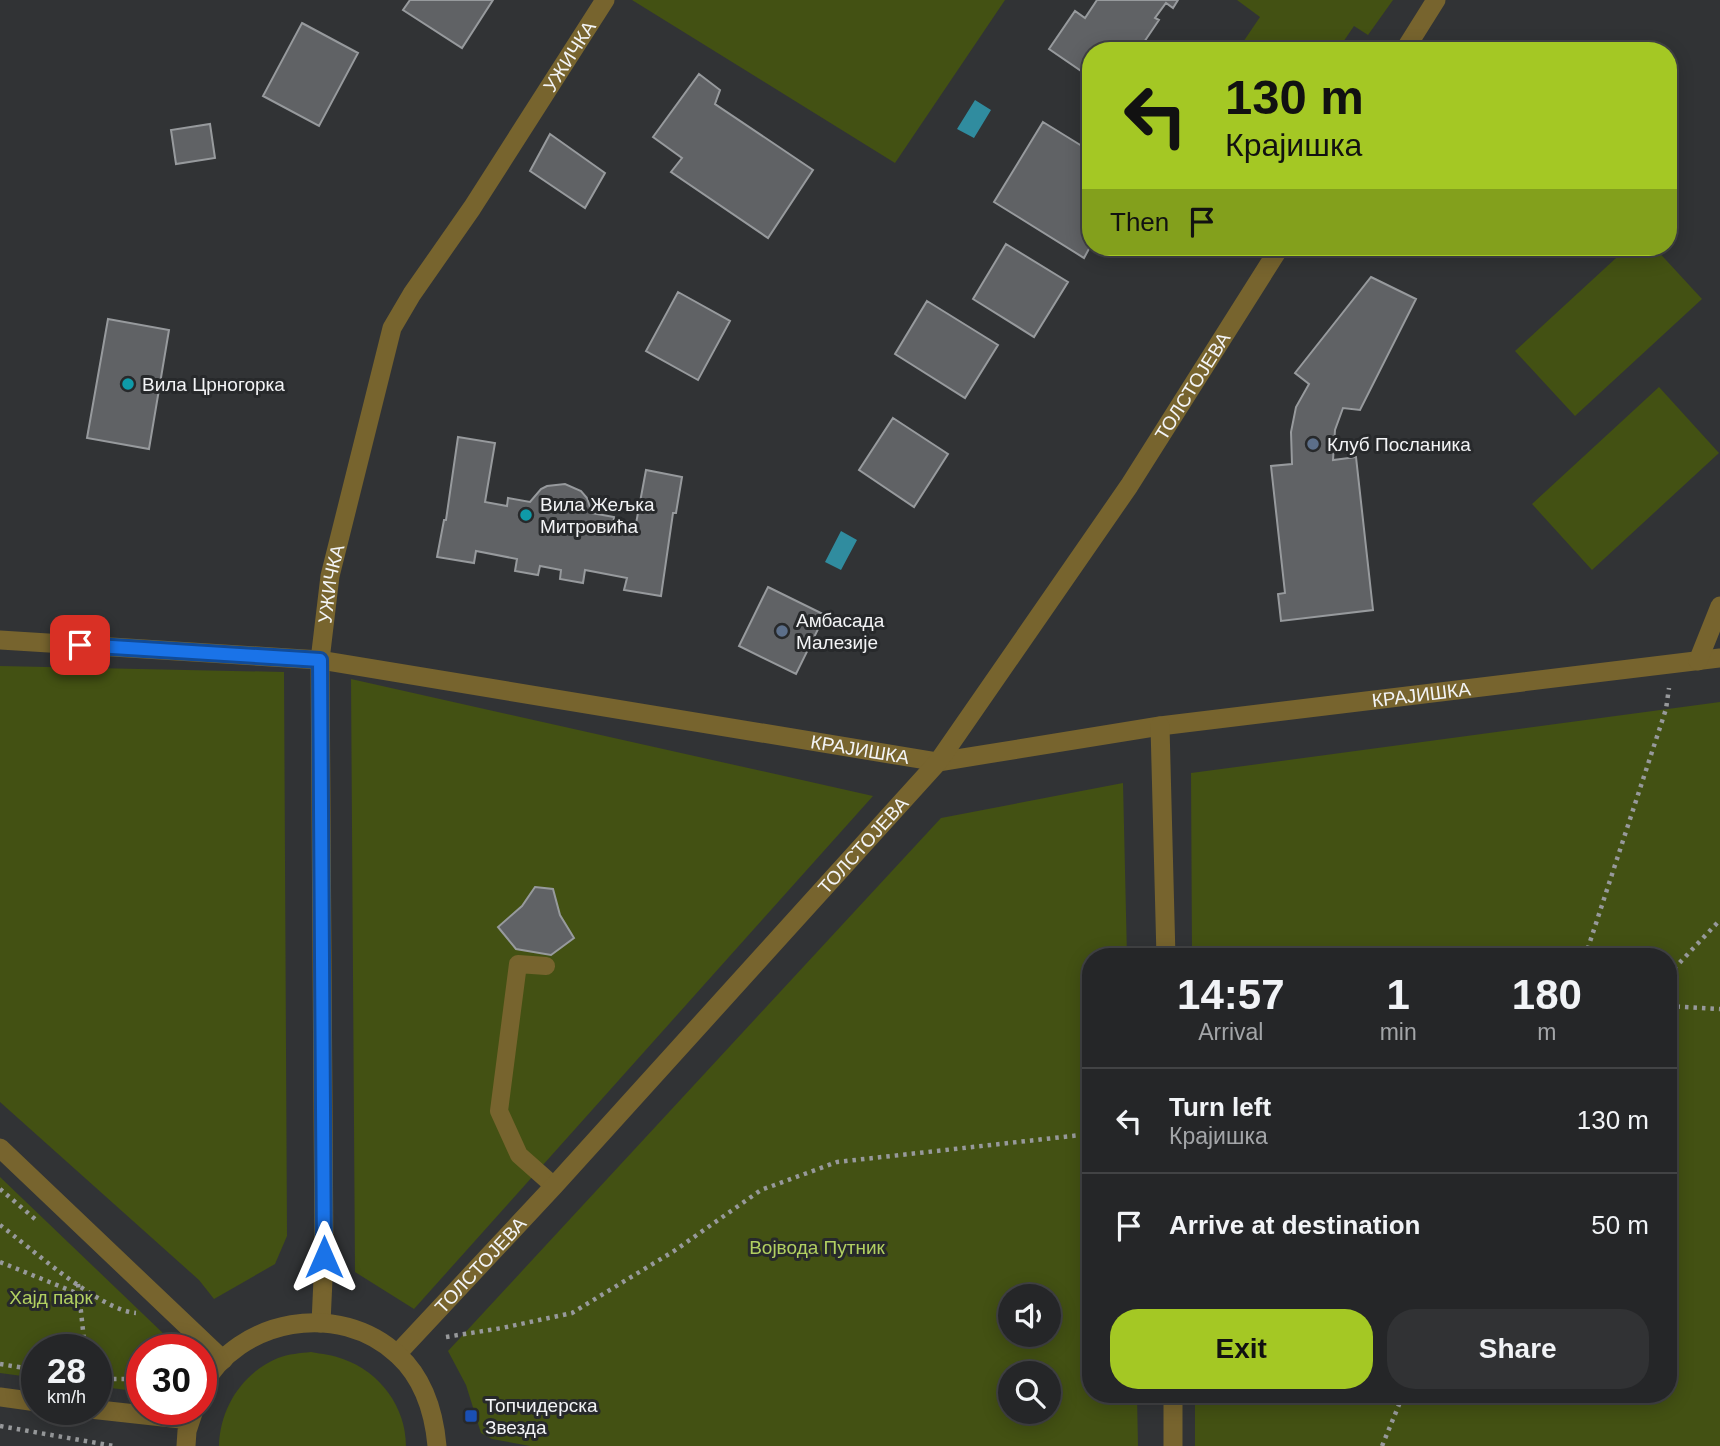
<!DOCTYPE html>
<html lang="en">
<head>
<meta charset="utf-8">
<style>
  :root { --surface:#252628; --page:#313234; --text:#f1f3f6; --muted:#a3a5a8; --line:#424345; --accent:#a4c824 }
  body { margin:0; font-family:Arial,sans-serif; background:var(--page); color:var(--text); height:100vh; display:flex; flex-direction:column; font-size:26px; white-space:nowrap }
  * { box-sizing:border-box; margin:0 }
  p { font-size:23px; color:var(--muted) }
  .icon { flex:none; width:38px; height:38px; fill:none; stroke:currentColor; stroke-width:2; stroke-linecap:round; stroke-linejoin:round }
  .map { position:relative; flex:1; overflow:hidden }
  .side { position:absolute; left:1082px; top:948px; width:595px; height:455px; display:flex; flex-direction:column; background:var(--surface); border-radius:28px; box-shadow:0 4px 18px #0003,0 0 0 2px var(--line) }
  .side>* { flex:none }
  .hud { position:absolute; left:1082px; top:42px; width:595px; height:214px; border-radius:28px; box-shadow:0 4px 18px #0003,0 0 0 2px var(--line); background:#a4c824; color:#111; overflow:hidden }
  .fabs { position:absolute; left:998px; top:1284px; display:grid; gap:14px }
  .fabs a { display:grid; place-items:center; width:63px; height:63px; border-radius:50%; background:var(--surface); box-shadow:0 4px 18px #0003,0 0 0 2px var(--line); font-size:35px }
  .speed { position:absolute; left:21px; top:1334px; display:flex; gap:14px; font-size:35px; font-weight:700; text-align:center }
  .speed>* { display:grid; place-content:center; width:91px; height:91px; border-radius:50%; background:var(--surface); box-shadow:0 4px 18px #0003,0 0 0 2px var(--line); line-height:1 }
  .speed small { font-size:18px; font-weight:400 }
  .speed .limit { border:10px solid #d22; background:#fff; color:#111 }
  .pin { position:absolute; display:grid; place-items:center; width:60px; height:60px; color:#fff; margin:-30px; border-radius:14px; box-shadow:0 4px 10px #0006 }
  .me { position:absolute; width:77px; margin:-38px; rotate:0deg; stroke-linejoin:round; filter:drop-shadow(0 0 5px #0008) }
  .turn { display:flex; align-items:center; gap:24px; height:147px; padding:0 28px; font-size:32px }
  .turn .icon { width:91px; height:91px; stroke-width:2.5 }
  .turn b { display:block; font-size:49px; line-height:60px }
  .then { display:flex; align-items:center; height:66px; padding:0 28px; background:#0003; gap:14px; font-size:26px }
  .eta { display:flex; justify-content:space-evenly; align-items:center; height:119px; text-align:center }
  .eta b { font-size:42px; font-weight:800; line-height:49px }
  .action { display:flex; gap:14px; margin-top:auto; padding:14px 28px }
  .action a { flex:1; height:80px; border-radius:28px; background:var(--accent); color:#111; font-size:28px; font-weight:800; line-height:80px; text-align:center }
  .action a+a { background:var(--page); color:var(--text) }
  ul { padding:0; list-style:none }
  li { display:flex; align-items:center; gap:21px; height:105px; padding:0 28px; border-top:2px solid var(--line) }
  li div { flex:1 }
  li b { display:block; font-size:26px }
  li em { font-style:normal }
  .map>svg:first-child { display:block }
</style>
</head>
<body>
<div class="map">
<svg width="1720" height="1446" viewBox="0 0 1720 1446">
  <rect width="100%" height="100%" fill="#313335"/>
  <path fill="#435113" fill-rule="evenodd" d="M632 0H1005L895 163Z
    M1237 0H1393L1368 35 1354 26 1337 51H1237L1260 17Z
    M1628 247H1654L1702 299 1575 416 1515 351Z
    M1659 387 1719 453 1592 570 1532 504Z
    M0 666 284 672 287 1236 275 1264 214 1299 199 1280 0 1102Z
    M351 679 873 796 414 1309 355 1272Z
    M1720 702V1446H1195V1395H1668V957H1192L1191 773Z
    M1123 783 1127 957H1090V1395H1137L1138 1446H530L492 1439 481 1433 466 1385 448 1351 941 818ZM1010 1297H1048V1335H1010ZM1010 1374H1048V1412H1010Z
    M0 1177 167 1337 164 1349H142V1392L96 1386V1349H37V1378L0 1373Z
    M311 1352C322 1354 333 1355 343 1359 380 1372 406 1407 406 1446H219C220 1408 242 1373 278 1358 288 1354 301 1353 311 1352Z"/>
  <path fill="#308c9f" d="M975 100 991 110 974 138 957 129Z
    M841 531 857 540 841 570 825 562Z"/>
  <path fill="#606265" stroke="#979a9d" stroke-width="2" d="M410 0H493L462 48 403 10Z
    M1097 0H1178L1173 8 1166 3 1155 18 1159 20 1138 51H1090V77L1049 49 1075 11 1085 18Z
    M302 23 358 53 319 126 263 96Z
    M699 74 720 90 715 104 813 170 768 238 671 172 682 158 653 137Z
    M1043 122 1090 151V247L1084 258 994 202Z
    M210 124 215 158 176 164 171 130Z
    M550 134 605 173 585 208 530 171Z
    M1006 244 1068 282 1034 337 973 299Z
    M1371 277 1416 299 1360 410 1343 408 1335 430 1333 460 1356 457 1373 610 1281 621 1278 594 1285 593 1271 466 1292 464 1291 432 1296 407 1309 384 1295 373Z
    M678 292 730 321 698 380 646 351Z
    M927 301 998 345 965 398 895 354Z
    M108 319 169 330 149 449 87 438Z
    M893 418 948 454 914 507 859 470Z
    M458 437 495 443 485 502 507 506 508 498 530 502 541 489 547 486 565 484 581 491 587 498 592 513 614 517 613 525 635 529 646 470 682 477 676 513H673L661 596 624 590 627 578 585 570 583 583 560 579 561 570 540 566 538 575 515 571 517 559 476 551 474 563 437 557 444 520H446Z
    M768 587 825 615 796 674 739 646Z
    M535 887 553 889 560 915 574 938 551 955 516 949 498 927 522 906Z"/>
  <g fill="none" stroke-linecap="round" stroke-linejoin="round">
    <path stroke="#97999b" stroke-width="4.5" stroke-dasharray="3.5 5" stroke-linecap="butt" d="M1585 957 1666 709 1669 688
      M1668 975 1720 920
      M1668 1006 1720 1009
      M0 1189 35 1219
      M0 1225C31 1248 99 1310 136 1313
      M0 1262 79 1294
      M78 1284 85 1349
      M446 1337 502 1328 572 1313 674 1251 761 1190 837 1162 1090 1134
      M0 1364 37 1370
      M96 1379H124L142 1376
      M0 1426 114 1446
      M1382 1446 1403 1395"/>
    <path stroke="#77642e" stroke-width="18" d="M546 966 518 964 499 1111 519 1155 554 1186"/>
    <g stroke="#77642e" stroke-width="19">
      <path d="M1404 51 1436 0"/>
      <path id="s1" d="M0 640 320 660 938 762 1160 726 1720 658"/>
      <path d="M1698 661 1720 606"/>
      <path d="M1160 726 1166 957"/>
      <path d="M0 1148 223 1360"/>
      <path id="s2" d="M321 1323 324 1257 320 660 330 576 392 328 412 294 472 208 605 0"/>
      <path id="s3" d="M397 1354 554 1186 938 762 1129 486 1280 247"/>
      <path d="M1173 1395V1446"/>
    </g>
    <path stroke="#77642e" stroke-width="19" d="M201 1388C239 1318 339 1300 398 1355 424 1379 434 1412 437 1446
      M0 1397 37 1402
      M90 1409 190 1420
      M186 1446 187 1431 194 1410"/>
  </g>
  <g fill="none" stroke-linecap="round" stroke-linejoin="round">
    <g stroke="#114b97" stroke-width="18">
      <path id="route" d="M80 645 320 660 324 1257"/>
    </g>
    <use href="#route" stroke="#1a73e8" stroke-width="12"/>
  </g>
  <g fill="#0f9aa8" stroke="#27292b" stroke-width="2.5">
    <circle cx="128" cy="384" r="7"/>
    <circle cx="526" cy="515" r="7"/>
  </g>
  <g fill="#5c6f8a" stroke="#27292b" stroke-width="2.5">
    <circle cx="1313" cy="444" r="7"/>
    <circle cx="782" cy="631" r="7"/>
  </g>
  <rect fill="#1a4fb4" stroke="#27292b" stroke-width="2.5" x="464" y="1409" width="14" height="14" rx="3.5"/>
  <g text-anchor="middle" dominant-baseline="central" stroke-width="6" stroke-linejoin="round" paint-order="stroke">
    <g font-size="19" fill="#f3f4f6" stroke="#27292b">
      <text stroke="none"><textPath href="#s2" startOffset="1328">УЖИЧКА</textPath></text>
      <text stroke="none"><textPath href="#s3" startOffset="1256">ТОЛСТОЈЕВА</textPath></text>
      <text stroke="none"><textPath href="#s2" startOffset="740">УЖИЧКА</textPath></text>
      <text stroke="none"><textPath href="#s1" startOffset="1435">КРАЈИШКА</textPath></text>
      <text stroke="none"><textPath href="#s1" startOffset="868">КРАЈИШКА</textPath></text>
      <text stroke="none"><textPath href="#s3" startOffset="690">ТОЛСТОЈЕВА</textPath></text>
      <text stroke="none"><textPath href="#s3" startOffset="122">ТОЛСТОЈЕВА</textPath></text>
    </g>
    <g font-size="19" fill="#f3f4f6" stroke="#27292b" text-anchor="start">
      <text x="142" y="384">Вила Црногорка</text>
      <text x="1327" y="444">Клуб Посланика</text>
      <text x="540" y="504">Вила Жељка<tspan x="540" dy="22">Митровића</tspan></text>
      <text x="796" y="620">Амбасада<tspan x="796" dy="22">Малезије</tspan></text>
      <text x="485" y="1405">Топчидерска<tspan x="485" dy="22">Звезда</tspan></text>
    </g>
    <g font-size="19" fill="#b2d061" stroke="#27292b">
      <text x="817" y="1247">Војвода Путник</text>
      <text x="51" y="1297">Хајд парк</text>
    </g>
  </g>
</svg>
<div class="fabs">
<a><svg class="icon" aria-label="sound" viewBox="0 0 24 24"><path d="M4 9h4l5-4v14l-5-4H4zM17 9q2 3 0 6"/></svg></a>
<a><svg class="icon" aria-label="search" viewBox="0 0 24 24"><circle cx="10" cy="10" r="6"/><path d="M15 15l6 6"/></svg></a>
</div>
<div class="speed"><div>28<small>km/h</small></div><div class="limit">30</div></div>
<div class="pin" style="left:80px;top:645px;background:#d93025"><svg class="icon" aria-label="arrive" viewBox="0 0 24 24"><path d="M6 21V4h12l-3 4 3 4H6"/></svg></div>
<svg class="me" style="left:324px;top:1257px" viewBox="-20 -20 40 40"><path d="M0-17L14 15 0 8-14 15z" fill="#1a73e8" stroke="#fff" stroke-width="4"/></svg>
<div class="hud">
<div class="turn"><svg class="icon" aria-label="left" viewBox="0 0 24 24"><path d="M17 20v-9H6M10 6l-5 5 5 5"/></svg><div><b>130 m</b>Крајишка</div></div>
<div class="then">Then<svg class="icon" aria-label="arrive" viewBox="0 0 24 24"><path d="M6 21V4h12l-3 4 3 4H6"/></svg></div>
</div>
<section class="side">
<div class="eta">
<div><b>14:57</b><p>Arrival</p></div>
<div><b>1</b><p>min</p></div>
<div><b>180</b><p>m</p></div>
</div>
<ul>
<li><svg class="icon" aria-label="left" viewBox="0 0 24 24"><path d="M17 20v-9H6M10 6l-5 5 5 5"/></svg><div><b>Turn left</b><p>Крајишка</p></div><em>130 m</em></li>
<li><svg class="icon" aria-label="arrive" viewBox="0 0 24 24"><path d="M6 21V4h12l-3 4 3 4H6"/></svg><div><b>Arrive at destination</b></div><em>50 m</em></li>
</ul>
<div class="action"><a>Exit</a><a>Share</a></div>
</section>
</div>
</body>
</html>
